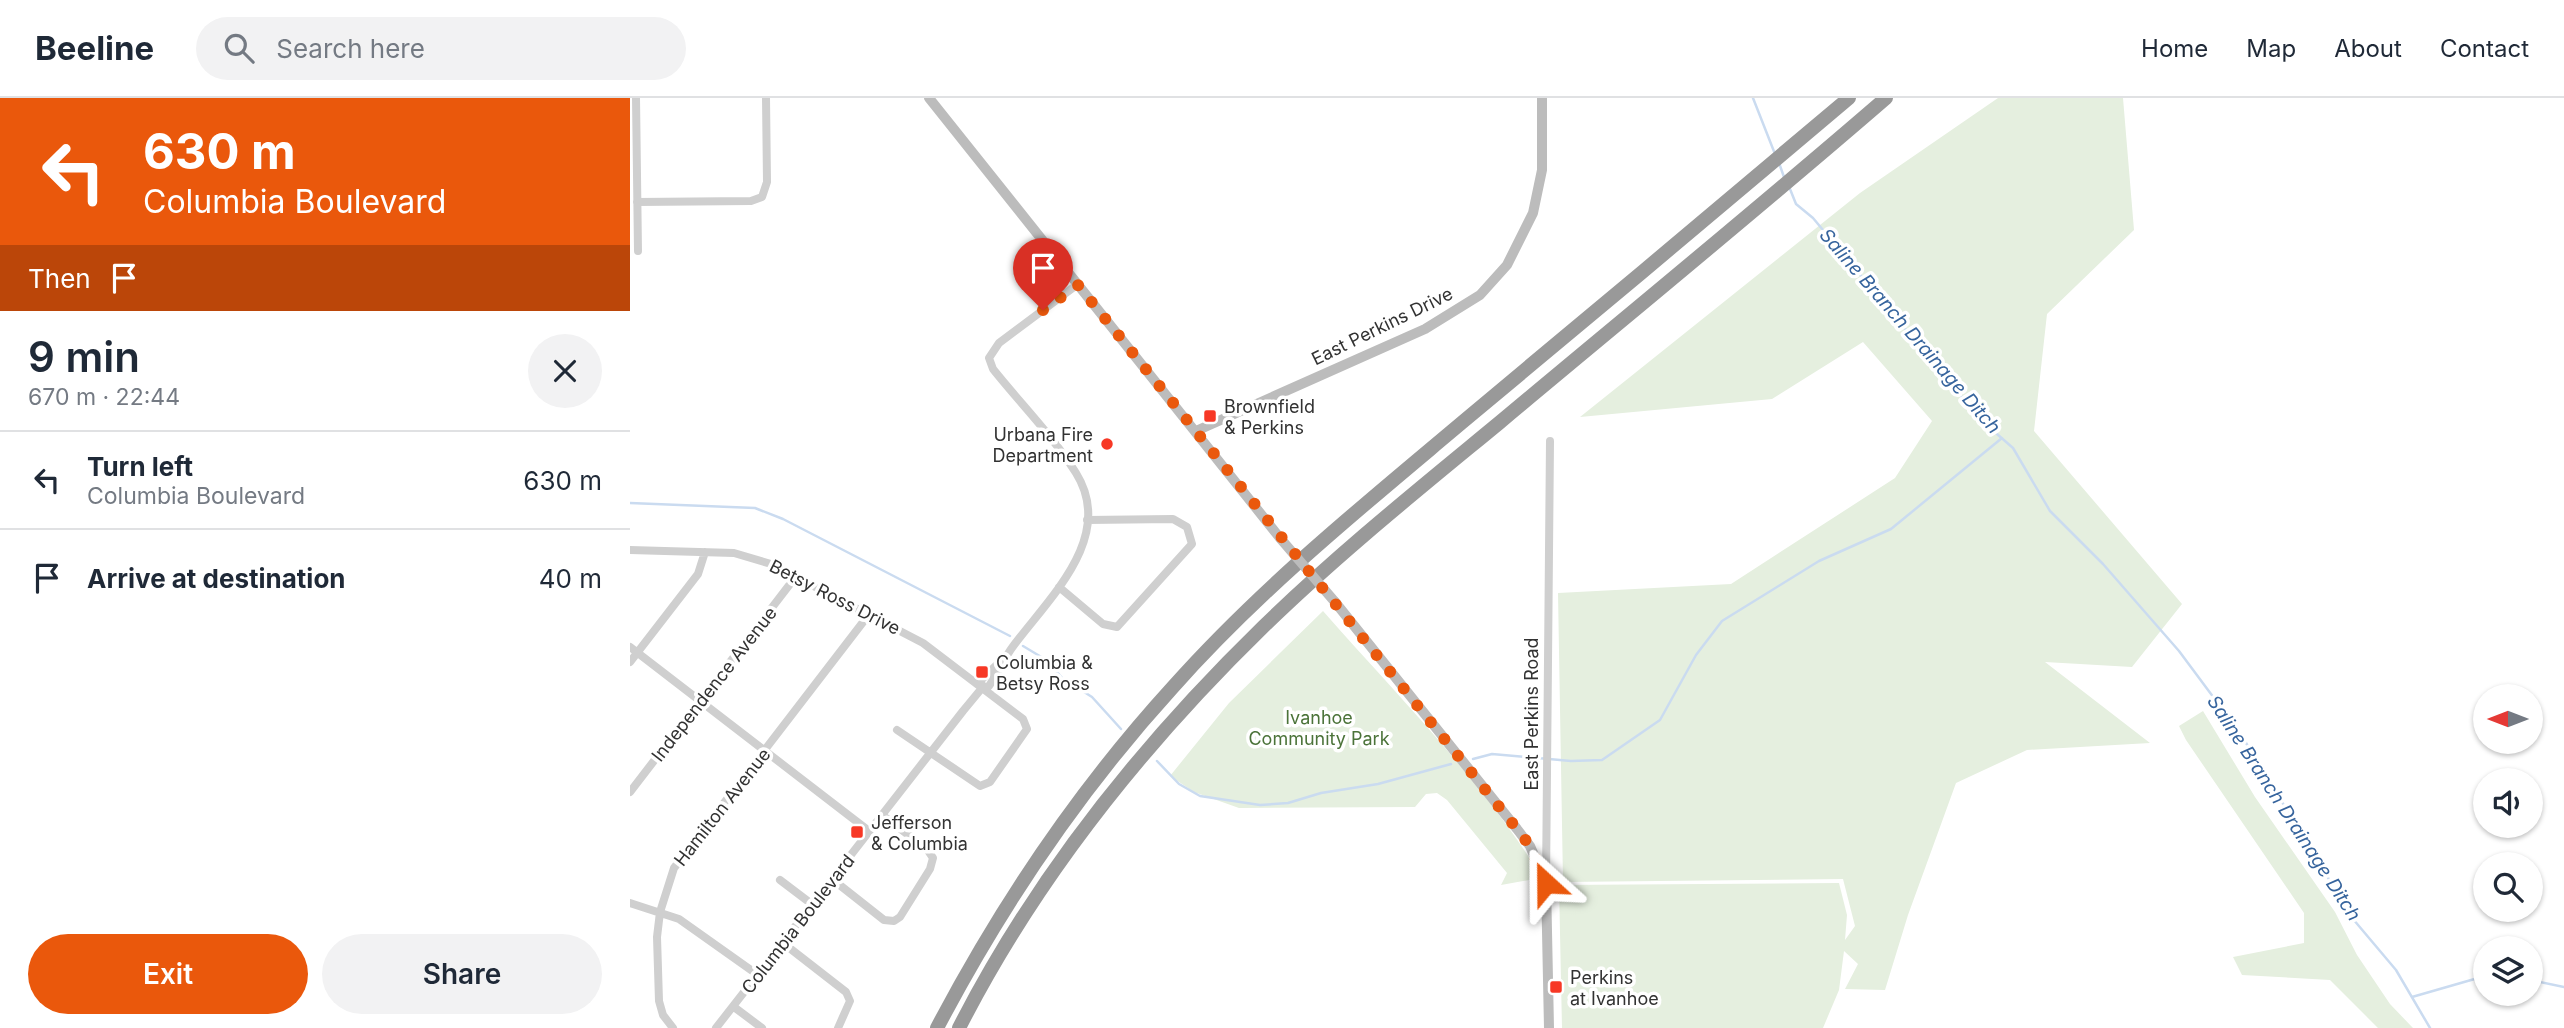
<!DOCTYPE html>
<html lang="en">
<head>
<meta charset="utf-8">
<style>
  :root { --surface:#fff; --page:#f2f2f3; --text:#1f2937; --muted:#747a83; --line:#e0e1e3; --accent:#ea580c }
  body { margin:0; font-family:Inter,sans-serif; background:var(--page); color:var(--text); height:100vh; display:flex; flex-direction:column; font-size:26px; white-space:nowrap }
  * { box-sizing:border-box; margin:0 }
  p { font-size:23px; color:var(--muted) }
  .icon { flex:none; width:38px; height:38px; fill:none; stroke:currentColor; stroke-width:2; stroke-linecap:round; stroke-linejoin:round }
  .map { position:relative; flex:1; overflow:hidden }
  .side { display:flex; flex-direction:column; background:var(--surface); width:630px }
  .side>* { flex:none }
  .hud { background:#ea580c; color:#fff; overflow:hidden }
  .needle { width:46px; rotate:270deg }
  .controls { position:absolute; left:1843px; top:586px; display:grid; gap:14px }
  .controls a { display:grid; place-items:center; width:70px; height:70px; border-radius:50%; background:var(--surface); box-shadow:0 2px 5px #0004; font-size:35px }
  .pin { position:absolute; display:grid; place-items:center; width:60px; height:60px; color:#fff; margin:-72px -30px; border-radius:50% 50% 50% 0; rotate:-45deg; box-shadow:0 0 7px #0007 }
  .pin .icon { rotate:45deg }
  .me { position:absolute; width:77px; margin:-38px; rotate:336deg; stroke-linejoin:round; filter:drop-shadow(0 0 5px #0008) }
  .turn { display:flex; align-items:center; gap:24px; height:147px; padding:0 28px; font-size:32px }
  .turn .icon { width:91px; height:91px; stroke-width:2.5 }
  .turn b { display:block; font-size:49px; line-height:60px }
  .then { display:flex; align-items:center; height:66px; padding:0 28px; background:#0003; gap:14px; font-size:26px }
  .round { display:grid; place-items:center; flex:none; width:74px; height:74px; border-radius:37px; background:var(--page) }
  .overview { display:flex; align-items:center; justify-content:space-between; height:119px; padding:0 28px }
  h1 { font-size:42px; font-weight:600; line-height:52px }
  .cta { display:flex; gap:14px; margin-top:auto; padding:14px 28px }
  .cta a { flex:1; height:80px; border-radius:42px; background:var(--accent); color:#fff; font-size:28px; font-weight:600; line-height:80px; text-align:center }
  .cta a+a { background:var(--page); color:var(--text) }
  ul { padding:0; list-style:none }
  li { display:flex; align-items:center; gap:21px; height:98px; padding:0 28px; border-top:2px solid var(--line) }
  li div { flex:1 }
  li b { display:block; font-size:26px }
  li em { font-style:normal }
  header { display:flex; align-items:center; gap:42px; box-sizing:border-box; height:98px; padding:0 35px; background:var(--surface); border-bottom:2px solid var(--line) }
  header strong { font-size:33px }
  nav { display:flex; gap:38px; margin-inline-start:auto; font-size:24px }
  .search { width:490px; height:63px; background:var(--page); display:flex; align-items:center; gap:18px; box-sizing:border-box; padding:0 24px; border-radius:38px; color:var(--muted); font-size:26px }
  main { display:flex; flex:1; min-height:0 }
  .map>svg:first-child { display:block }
</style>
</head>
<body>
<header>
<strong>Beeline</strong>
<div class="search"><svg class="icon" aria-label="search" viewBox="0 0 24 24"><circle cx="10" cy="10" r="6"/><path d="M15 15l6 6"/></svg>Search here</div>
<nav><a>Home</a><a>Map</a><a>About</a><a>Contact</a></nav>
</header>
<main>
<section class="side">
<div class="hud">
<div class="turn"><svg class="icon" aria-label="left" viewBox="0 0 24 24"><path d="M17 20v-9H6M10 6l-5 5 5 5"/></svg><div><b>630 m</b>Columbia Boulevard</div></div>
<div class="then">Then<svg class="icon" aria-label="arrive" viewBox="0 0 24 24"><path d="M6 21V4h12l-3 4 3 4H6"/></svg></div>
</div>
<div class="overview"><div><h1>9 min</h1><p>670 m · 22:44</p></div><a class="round"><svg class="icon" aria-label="close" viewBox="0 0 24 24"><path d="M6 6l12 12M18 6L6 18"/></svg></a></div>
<ul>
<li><svg class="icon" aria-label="left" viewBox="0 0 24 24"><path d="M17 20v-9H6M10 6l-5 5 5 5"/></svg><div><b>Turn left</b><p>Columbia Boulevard</p></div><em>630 m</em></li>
<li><svg class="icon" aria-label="arrive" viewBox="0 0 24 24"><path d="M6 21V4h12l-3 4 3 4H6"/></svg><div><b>Arrive at destination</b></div><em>40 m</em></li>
</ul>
<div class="cta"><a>Exit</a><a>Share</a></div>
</section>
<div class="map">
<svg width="1934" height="930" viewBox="0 0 1934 930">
  <rect width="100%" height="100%" fill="#fff"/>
  <path fill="#e5efdf" d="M1368 0H1493L1504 132 1417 216 1404 333 1552 506 1502 569 1415 564 1520 645 1397 652 1326 685 1278 817 1255 892 1215 891 1228 866 1214 853 1209 892 1193 930H932L929 787 1209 785 1217 817 1215 842 1225 828 1213 781 933 784 928 495 1101 486 1265 380 1302 323 1233 244 1142 301 950 319 1230 95Z
    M693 513C765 595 845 675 904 767L899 782 871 787 877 775 817 702 807 695 796 696 785 709 609 710 564 694 540 678 599 605Z
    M1573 613 1625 699 1705 814 1727 857 1760 906 1783 930H1748L1700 882 1612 877 1603 859 1674 845V815L1556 642 1549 628Z"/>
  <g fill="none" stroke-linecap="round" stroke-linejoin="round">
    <path stroke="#cadbf0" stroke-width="2.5" d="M1123 0 1145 56
      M1149 65 1154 79
      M1160 91 1166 106 1183 120 1351 322 1383 350 1420 413 1473 466 1549 553 1610 635 1723 821 1766 872 1800 930
      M0 405 125 410 153 421 380 538
      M393 548 418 563 432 580 462 599 491 631
      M843 661 862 656 941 663 972 662 1030 622 1066 557 1092 523 1189 463 1261 431 1372 340
      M527 663 549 686 570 698 630 707 658 705 691 695 748 686 821 666
      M1900 882 1934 889
      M1782 899 1855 878"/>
    <path stroke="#cfcfcf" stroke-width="8" d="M6 0 8 153
      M7 104 121 103 132 99 137 84 136 0
      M0 452 104 455 141 466 293 545 393 621 397 631 360 684 350 688 267 632
      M429 489 473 526 487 529 562 446 557 429 543 421 457 422
      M0 549 239 733
      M0 564 68 476 75 454
      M352 590 351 582 374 560
      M0 694 167 477
      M202 781 254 822 264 823 270 819 300 771 303 760 297 751 252 717
      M150 782 183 807
      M916 785 920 343
      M0 805 49 821 128 877
      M153 845 216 894 220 903 208 930
      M104 909 132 930
      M43 930 33 917 29 903 27 839 30 814 44 770 240 515
      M86 930 333 613 352 590 359 588C368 575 374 560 384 547 419 500 486 439 446 375 423 338 390 305 363 271L359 260 369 245 448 186"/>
    <path stroke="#bcbcbc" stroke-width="10" d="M299 0 650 440
      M566 333 795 231 850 197 877 167 903 115 912 72V0
      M705 504 887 731 900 748 916 785 919 930"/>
    <path stroke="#999" stroke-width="14" d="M307 930C371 808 450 691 543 589 631 490 734 407 835 322 963 215 1092 108 1219 0
      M329 930C405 781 514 645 633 529 708 456 789 391 869 325 998 217 1129 110 1256 0"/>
    <path stroke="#bcbcbc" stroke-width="10" d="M650 440 705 504"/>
  </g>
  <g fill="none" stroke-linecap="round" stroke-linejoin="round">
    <path stroke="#ea580c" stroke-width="12" stroke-dasharray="0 21.6" d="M413 212 448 187 887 731 900 748 916 785"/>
  </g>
  <g fill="#f73825" stroke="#fff" stroke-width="2.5">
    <rect x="573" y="311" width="14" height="14" rx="3.5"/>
    <circle cx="477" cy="346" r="7"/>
    <rect x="345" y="567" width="14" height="14" rx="3.5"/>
    <rect x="220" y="727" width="14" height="14" rx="3.5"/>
    <rect x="919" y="882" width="14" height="14" rx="3.5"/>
  </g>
  <g text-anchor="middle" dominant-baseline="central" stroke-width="7" stroke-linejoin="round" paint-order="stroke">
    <g font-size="18" fill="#323232" stroke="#fff">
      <text transform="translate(752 228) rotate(-26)">East Perkins Drive</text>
      <text transform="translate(205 499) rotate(27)">Betsy Ross Drive</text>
      <text transform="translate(84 586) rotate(-52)">Independence Avenue</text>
      <text transform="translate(901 616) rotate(-90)">East Perkins Road</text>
      <text transform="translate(92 709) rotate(-52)">Hamilton Avenue</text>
      <text transform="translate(168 826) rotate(-52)">Columbia Boulevard</text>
    </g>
    <g font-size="18" fill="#323232" stroke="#fff" text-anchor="start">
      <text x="594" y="308">Brownfield<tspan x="594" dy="21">&amp; Perkins</tspan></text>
      <text x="463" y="336" text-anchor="end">Urbana Fire<tspan x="463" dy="21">Department</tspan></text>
      <text x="366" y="564">Columbia &amp;<tspan x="366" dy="21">Betsy Ross</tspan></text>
      <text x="241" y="724">Jefferson<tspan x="241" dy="21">&amp; Columbia</tspan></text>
      <text x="940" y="879">Perkins<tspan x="940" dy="21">at Ivanhoe</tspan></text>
    </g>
    <g font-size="18" fill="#4b7339" stroke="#fff">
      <text x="689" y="619">Ivanhoe<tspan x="689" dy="21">Community Park</tspan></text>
    </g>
    <g font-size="19" font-style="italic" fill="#36649d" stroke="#fff">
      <text transform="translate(1280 233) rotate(49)">Saline Branch Drainage Ditch</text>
      <text transform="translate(1654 710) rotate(57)">Saline Branch Drainage Ditch</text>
    </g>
  </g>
</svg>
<div class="controls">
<a><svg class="needle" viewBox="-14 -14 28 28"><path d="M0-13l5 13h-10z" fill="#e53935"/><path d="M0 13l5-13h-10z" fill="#747a83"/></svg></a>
<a><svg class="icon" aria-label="sound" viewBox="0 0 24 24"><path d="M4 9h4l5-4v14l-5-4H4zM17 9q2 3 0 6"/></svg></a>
<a><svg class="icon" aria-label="search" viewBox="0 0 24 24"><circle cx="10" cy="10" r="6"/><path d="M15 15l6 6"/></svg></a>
<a><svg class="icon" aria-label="layers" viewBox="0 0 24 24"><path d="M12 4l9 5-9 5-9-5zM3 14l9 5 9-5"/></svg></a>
</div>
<div class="pin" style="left:413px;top:212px;background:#d93025"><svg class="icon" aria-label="arrive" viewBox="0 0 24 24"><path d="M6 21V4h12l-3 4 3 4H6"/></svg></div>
<svg class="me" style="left:916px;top:785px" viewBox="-20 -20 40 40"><path d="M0-17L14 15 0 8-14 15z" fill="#ea580c" stroke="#fff" stroke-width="4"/></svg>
</div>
</main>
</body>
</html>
